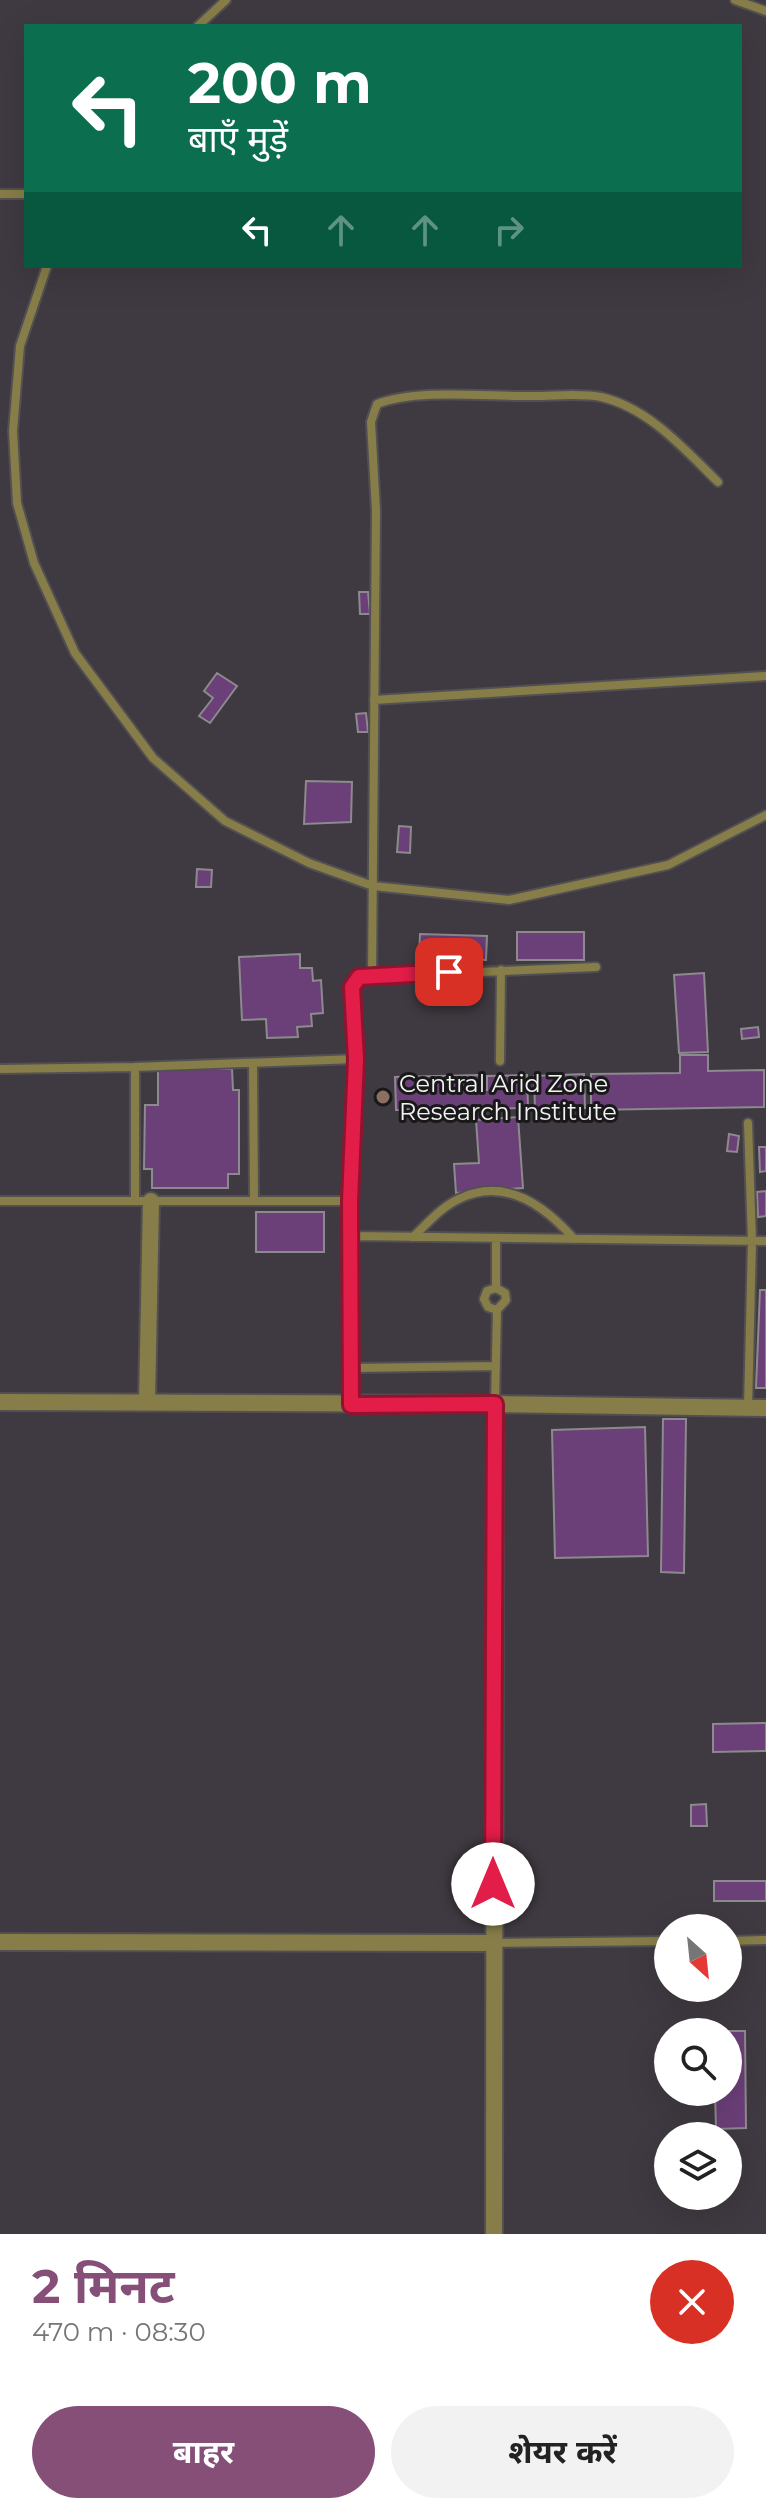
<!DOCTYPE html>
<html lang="hi">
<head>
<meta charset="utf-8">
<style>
  :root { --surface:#fff; --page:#f2f2f2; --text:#222; --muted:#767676; --accent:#854f78 }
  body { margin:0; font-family:Montserrat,"Noto Sans Devanagari",sans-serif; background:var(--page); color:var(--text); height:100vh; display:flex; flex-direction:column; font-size:30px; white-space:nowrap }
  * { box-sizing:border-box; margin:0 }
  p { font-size:26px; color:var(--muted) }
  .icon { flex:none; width:44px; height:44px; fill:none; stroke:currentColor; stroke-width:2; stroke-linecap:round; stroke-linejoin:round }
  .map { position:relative; height:2234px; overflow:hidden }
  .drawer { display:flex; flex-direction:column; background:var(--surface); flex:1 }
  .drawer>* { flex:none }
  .hud { position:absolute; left:24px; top:24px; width:718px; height:244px; border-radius:0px; box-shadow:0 8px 32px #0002; background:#0b6e4f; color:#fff; overflow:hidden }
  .needle { width:52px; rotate:153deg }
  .fabs { position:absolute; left:654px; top:1914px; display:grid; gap:16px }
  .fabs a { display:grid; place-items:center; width:88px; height:88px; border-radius:50%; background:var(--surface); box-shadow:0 8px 32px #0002; font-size:40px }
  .pin { position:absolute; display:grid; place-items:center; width:68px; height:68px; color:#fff; margin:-34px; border-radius:16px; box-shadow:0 4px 12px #0006 }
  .me { position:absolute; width:88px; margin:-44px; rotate:0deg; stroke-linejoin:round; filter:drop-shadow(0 0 6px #0008) }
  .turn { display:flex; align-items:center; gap:28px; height:168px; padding:0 32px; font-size:36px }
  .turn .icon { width:104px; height:104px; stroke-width:2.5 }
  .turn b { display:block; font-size:56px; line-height:68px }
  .lanes { display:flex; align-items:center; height:76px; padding:0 32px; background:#0003; justify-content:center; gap:40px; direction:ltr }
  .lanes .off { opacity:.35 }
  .round { display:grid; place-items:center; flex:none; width:84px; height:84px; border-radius:42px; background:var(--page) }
  .head { display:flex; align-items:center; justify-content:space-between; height:136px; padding:0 32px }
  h1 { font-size:48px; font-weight:700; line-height:60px; color:var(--accent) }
  .cta { display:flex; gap:16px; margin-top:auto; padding:16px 32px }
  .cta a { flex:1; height:92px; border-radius:48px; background:var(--accent); color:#fff; font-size:32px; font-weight:700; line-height:92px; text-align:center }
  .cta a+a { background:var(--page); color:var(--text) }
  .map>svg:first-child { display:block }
</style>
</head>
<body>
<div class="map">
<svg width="766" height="2234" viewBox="0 0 766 2234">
  <rect width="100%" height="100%" fill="#333133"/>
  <path fill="#3f3a41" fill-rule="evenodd" d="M0 0H766V2234H0ZM26 26H740V266H26ZM668 1928H728V1988H668ZM668 2032H728V2092H668ZM668 2136H728V2196H668Z"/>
  <path fill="#6b3f78" stroke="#8c8a8d" stroke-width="2" d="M359 592H368L370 614H360Z
    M217 673 237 686 210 723 199 716 213 698 204 691Z
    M366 713 368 732H358L356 714Z
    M306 781 352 782 351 822 304 824Z
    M399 826 411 827 410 853 397 852Z
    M197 869 212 870 211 887H196Z
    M517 932H584V960H517Z
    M420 934 487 936 486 960 419 958Z
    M300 954V968H312L313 981 321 980 323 1013 311 1014 312 1026 297 1027 298 1037 267 1038 266 1019 242 1020 239 957Z
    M704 973 708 1052 679 1053 674 975Z
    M758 1027 759 1037 742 1039 741 1029Z
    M680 1055H708V1071L764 1070V1107L591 1110V1074L680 1073Z
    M158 1069H232L233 1090H239V1174H228V1188H152V1169H144L145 1105H158Z
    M584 1074 585 1108 535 1110 534 1076Z
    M480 1075V1090H487V1076L527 1075 528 1108 396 1110 395 1077Z
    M518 1117 523 1188 456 1193 454 1164 479 1163 476 1120Z
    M729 1134 739 1136 737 1152 727 1151Z
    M759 1147H766V1171L760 1172Z
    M766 1191V1216L758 1217 757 1192Z
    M256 1212H324V1252H256Z
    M760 1290H766V1388H756Z
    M663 1419H686L684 1573 661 1572Z
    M645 1427 648 1556 555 1558 552 1430Z
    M766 1723V1751L713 1752V1724Z
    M706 1804 707 1826H691V1805Z
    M714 1881H766V1901H714Z
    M724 2031H745L746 2128 716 2129 715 2092H728V2032Z"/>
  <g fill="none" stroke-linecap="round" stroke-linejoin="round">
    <g stroke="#525052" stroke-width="12">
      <path id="service" d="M735 0 766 11
        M198 26 226 0
        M0 194H26
        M47 266 20 346 13 431 17 503 34 563 75 653 153 758 225 821 309 863 373 886 509 900 668 865 766 815
        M374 700 766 676
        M372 975 376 511 371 422 377 404C419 388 488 397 534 396 555 396 581 393 601 397 649 408 685 450 718 482
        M500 1061 501 970
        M253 1063 254 1201
        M135 1067 356 1059
        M0 1069 135 1067V1201H350
        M0 1201H135
        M352 1236C347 1153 362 1070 352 987L359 977 596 967
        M413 1237C428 1223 442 1206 461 1198 506 1177 546 1207 574 1239
        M496 1238V1288
        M496 1288 487 1291 484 1299 488 1307 497 1310
        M353 1368 496 1366
        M351 1404 352 1236 766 1241
        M495 1404 497 1310 506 1300 505 1293 496 1288
        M748 1408 752 1241 748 1123
        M728 1941 766 1940
        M494 1943 668 1941"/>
    </g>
    <g stroke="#525052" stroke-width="20">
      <path id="minor" d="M0 1402 495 1404
        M147 1402 151 1201
        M0 1942 493 1943
        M494 2234 495 1404 766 1408"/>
    </g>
    <use href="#service" stroke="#877d48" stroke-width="8"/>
    <use href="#minor" stroke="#877d48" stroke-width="16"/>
  </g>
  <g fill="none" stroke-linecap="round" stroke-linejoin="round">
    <g stroke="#92132f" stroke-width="20">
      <path id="route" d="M449 972 359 977 352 987 356 1059 350 1201 351 1405 495 1404 493 1884"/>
    </g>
    <use href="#route" stroke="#e11d48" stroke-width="14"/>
  </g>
  <circle fill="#8d6e63" stroke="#1a191a" stroke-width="3" cx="383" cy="1097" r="8"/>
  <g text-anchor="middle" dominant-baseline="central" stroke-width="6" stroke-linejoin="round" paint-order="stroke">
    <g font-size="24" fill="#f3f2f4" stroke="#1a191a" text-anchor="start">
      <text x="399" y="1083">Central Arid Zone<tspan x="399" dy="28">Research Institute</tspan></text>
    </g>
  </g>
</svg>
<div class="fabs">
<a><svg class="needle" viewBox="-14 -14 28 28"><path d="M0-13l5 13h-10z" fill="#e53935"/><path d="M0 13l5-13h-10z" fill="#767676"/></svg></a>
<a><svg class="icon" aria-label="search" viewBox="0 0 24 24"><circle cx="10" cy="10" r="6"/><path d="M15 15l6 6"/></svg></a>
<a><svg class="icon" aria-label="layers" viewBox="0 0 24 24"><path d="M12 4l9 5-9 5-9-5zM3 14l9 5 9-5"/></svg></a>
</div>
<div class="pin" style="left:449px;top:972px;background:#d93025"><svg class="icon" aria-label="arrive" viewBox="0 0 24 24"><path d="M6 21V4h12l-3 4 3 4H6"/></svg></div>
<svg class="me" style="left:493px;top:1884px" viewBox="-20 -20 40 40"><circle r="19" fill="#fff"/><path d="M0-13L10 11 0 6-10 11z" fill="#e11d48"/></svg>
<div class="hud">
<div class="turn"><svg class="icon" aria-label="left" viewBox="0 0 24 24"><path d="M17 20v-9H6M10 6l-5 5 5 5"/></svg><div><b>200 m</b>बाएँ मुड़ें</div></div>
<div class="lanes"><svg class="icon" aria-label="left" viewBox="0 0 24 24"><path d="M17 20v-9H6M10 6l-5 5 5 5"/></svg><svg class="icon off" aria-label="ahead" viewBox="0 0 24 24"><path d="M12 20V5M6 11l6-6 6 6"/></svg><svg class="icon off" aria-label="ahead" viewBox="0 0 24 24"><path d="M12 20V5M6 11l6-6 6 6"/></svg><svg class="icon off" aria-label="right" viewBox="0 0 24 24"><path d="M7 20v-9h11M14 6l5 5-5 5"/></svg></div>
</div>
</div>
<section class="drawer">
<div class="head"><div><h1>2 मिनट</h1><p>470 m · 08:30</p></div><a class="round" style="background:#d93025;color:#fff"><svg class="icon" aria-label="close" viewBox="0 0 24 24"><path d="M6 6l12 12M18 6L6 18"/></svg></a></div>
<div class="cta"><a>बाहर</a><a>शेयर करें</a></div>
</section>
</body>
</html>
